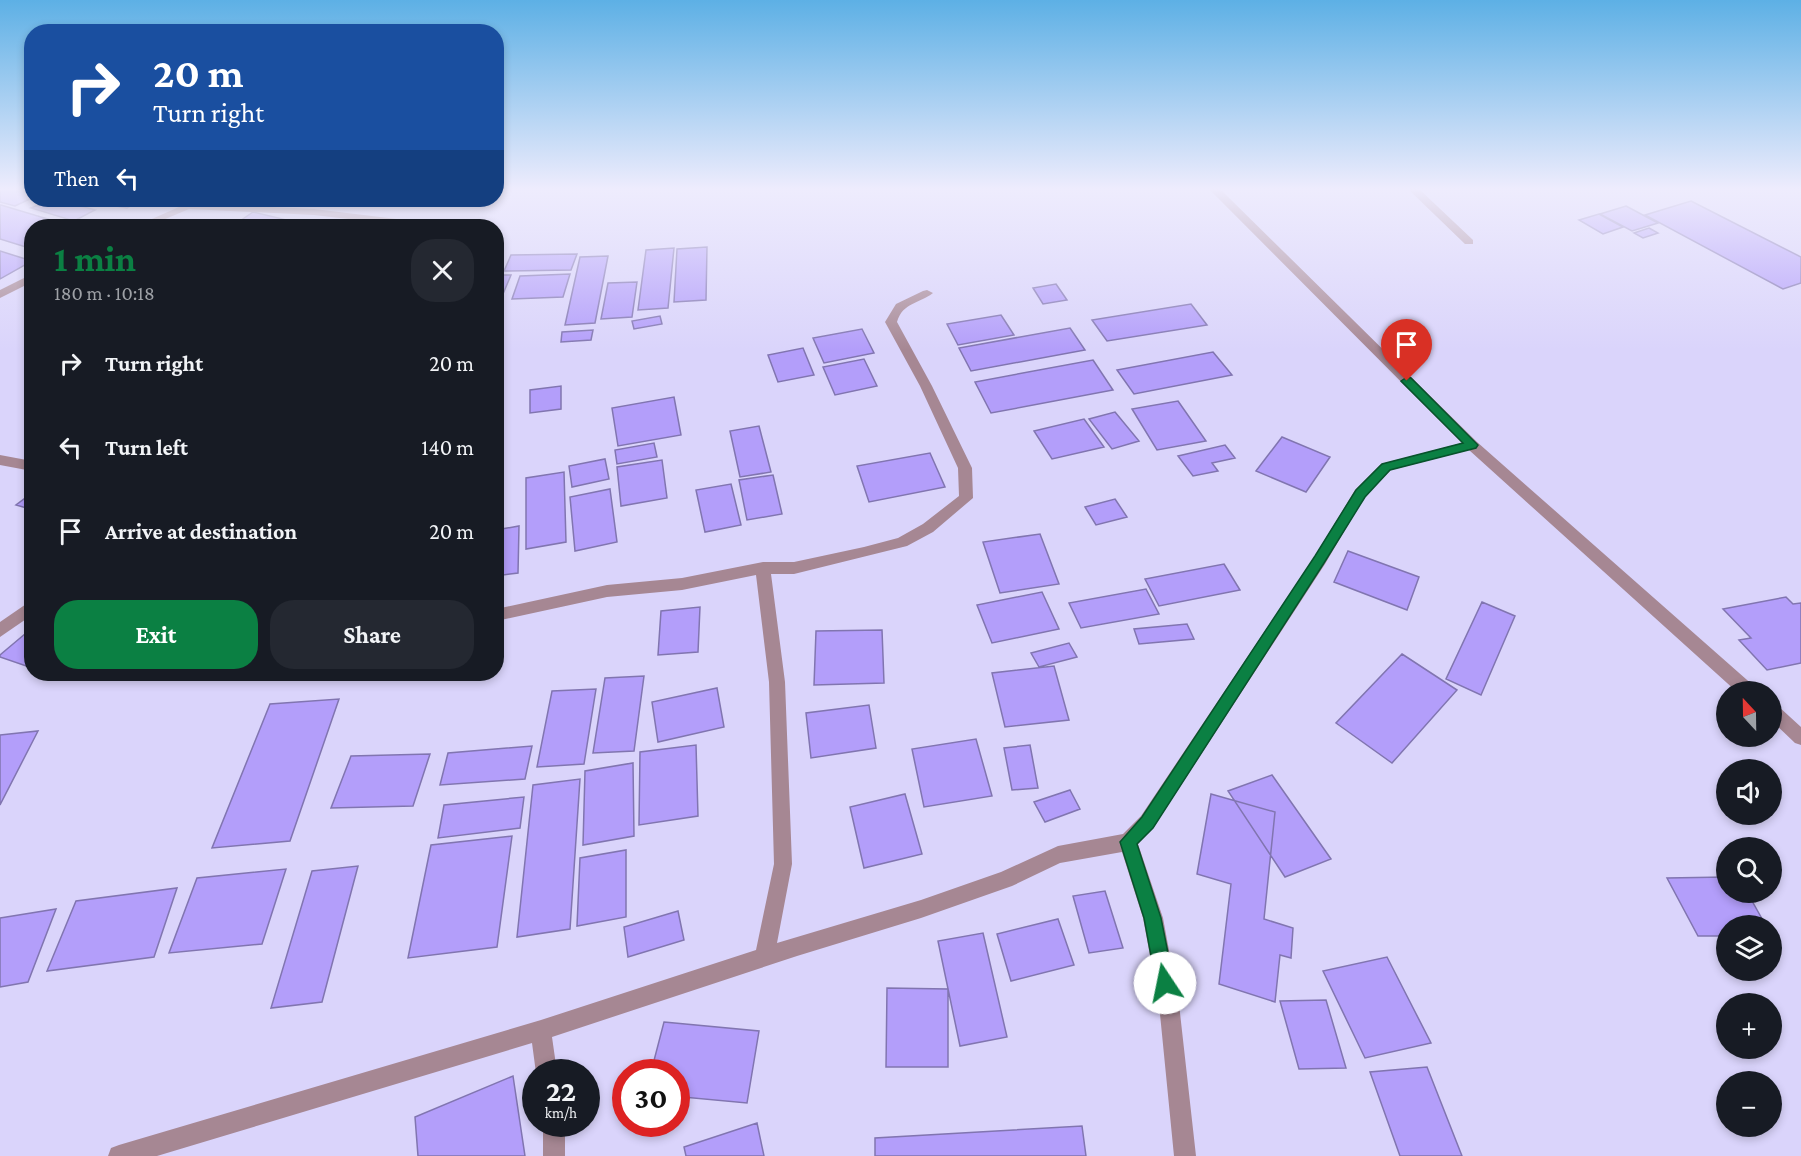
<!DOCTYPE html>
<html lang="en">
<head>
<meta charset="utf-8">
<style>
  :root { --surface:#171b24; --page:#242831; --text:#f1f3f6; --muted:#9ea1a6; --accent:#0b8043 }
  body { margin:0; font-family:"Crimson Pro",serif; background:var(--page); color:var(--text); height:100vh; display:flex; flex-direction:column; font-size:22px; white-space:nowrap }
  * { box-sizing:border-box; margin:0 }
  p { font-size:20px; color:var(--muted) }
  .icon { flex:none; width:33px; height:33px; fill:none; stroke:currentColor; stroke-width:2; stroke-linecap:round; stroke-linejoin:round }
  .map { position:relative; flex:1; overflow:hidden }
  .details { position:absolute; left:24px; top:219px; width:480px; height:462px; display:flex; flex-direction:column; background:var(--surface); border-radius:24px; box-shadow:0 3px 9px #0003 }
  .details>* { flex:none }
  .banner { position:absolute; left:24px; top:24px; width:480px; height:183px; border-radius:24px; box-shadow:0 3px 9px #0003; background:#1a4fa0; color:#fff; overflow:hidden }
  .needle { width:39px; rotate:338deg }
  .buttons { position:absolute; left:1716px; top:681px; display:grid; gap:12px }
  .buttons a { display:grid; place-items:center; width:66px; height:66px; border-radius:50%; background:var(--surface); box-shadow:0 3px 9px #0003; font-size:30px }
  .speed { position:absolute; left:522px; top:1059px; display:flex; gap:12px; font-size:30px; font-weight:700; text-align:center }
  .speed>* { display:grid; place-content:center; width:78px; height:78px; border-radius:50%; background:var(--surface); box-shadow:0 3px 9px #0003; line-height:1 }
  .speed small { font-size:15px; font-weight:400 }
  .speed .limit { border:9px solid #d22; background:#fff; color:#111 }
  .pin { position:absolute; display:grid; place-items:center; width:51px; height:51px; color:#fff; margin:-62px -26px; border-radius:50% 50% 50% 0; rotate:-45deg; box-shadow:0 0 6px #0007 }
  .pin .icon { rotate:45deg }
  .me { position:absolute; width:66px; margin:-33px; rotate:349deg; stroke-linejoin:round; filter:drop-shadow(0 0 4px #0008) }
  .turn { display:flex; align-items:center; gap:21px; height:126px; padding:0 30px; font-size:27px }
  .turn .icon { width:78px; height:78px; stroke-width:2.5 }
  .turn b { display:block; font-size:42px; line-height:51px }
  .then { display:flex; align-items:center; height:57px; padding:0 30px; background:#0003; gap:12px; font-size:22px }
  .round { display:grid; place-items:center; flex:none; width:63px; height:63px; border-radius:24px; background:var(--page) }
  .summary { display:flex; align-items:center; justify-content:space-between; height:102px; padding:0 30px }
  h1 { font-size:36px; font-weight:700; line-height:45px; color:var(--accent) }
  .primary-button { display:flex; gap:12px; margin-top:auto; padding:12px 30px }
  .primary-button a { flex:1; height:69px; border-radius:24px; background:var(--accent); color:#fff; font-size:24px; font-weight:700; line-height:69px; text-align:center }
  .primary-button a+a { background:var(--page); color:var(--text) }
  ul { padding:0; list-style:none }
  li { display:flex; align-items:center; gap:18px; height:84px; padding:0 30px }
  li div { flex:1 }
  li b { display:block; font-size:22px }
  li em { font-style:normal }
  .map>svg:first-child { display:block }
</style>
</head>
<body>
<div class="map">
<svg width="1801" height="1156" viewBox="0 0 1801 1156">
  <rect width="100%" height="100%" fill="#dad4fb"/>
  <path fill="#b39efa" stroke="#8175b0" stroke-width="1.5" d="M0 188H32V198L15 206 0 202Z
    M50 200H58L95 210 74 221 31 208Z
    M89 200H141L127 208 87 201Z
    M1691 201 1801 257V283L1783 289 1645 215Z
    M0 205H1L71 226H32V247L29 248 0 239Z
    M1626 206 1658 223 1632 231 1600 214Z
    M253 212 291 221 283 226H254L237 223Z
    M1599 214 1623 227 1603 234 1579 220Z
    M1649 228 1658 233 1643 238 1634 233Z
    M707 247 706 300 674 302 677 249Z
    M674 248 668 308 638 310 646 250Z
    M0 251 32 261 0 279Z
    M577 254 571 270 504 271 511 255Z
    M608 256 595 323 565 325 580 257Z
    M570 274 563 297 512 299 520 276Z
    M496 275H511L500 301H496Z
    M637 282 632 317 601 319 608 283Z
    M1056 284 1067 300 1043 304 1033 288Z
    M1191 304 1207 325 1107 341 1092 320Z
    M1001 315 1014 335 958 345 947 324Z
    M660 316 662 324 634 329 632 321Z
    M1070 328 1085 350 971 371 959 348Z
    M862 329 874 353 824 363 813 338Z
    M593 330 591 340 561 342 562 332Z
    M803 348 814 375 778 382 768 355Z
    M1213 352 1232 375 1134 394 1117 370Z
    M864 359 877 386 835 395 823 367Z
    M1093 360 1113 390 991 413 975 382Z
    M561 386V409L530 413V390Z
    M674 397 681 435 618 446 612 408Z
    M1178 401 1206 441 1157 450 1132 409Z
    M1115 412 1139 441 1112 449 1089 419Z
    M1084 419 1104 447 1052 459 1034 431Z
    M759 426 771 472 740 477 730 431Z
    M1282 437 1330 457 1306 492 1256 471Z
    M654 443 657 457 617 464 615 450Z
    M1225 445 1235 458 1212 463 1218 471 1193 476 1178 456Z
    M930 453 945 487 869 502 857 466Z
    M605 459 609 479 572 487 569 466Z
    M662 460 667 498 621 506 617 467Z
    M564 472 566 542 526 549V478Z
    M773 475 782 514 747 520 739 480Z
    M731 484 741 525 705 532 696 490Z
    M610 489 617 542 575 551 570 497Z
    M32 493 30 509 16 505Z
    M1115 499 1127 517 1096 525 1085 507Z
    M519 526 518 573 496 576V530Z
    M1040 534 1059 584 1000 593 983 542Z
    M1348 551 1419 577 1407 610 1334 582Z
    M1224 564 1240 590 1159 606 1145 579Z
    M1146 589 1159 614 1081 628 1069 603Z
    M1042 592 1059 629 992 643 977 605Z
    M1786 597 1793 604 1801 603V663L1767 670 1739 640 1751 638 1723 609Z
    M1482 602 1515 616 1481 695 1446 679Z
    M700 607 698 652 658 655 661 611Z
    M1187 624 1194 639 1139 644 1134 629Z
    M32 628V668L0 657V655Z
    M882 630 884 683 814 685 816 631Z
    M1069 643 1077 657 1039 667 1031 653Z
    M1402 654 1457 690 1392 763 1336 723Z
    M1054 666 1069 720 1005 727 992 673Z
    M644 676 634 751 593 753 605 678Z
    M717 688 724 727 658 742 652 702Z
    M596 689 584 764 537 767 552 691Z
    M339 699 290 841 212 848 270 704Z
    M869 705 876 748 811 758 806 713Z
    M38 731 0 805V735Z
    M976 739 992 796 924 807 912 749Z
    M696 745 698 816 639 825 640 752Z
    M1030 745 1038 788 1012 790 1004 748Z
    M532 746 525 779 440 785 448 753Z
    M430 754 413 806 331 808 351 756Z
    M633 763 634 836 583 845 585 771Z
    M1272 775 1331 859 1285 877 1228 791Z
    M580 779 570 929 517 937 533 785Z
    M1070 790 1080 809 1045 822 1034 802Z
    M905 794 922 854 864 868 850 807Z
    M1211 794 1275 812 1264 919 1293 928 1291 958 1280 955 1275 1002 1219 984 1231 884 1197 874Z
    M524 797 520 828 438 838 444 805Z
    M512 836 497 947 408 958 431 845Z
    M626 850V917L577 926 580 858Z
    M358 866 322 1002 271 1008 312 871Z
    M286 869 262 944 169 953 197 878Z
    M1726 877V892H1747L1766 926H1726V936H1698L1667 878Z
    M177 888 154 957 47 971 76 901Z
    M1105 891 1123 948 1089 953 1073 896Z
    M56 909 28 982 0 987V918Z
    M678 911 684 940 628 957 624 927Z
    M1058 919 1074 965 1011 981 997 934Z
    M983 933 1007 1037 960 1046 938 941Z
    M1387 957 1431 1043 1365 1058 1323 971Z
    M887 988 948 989V1067H886Z
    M1326 1000 1346 1068 1299 1069 1280 1001Z
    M664 1022 759 1031 747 1103 683 1097 676 1123V1072H651Z
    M1427 1067 1462 1156H1400L1370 1072Z
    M513 1076 525 1156H418L415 1117Z
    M757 1123 764 1156H686L684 1147Z
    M1082 1126 1086 1156H875V1138Z"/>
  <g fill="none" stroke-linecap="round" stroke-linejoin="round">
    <path fill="#a68793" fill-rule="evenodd" d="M1208 188H1219L1477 442 1755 687 1757 692H1737L1469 450 1391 470 1365 496 1325 564 1153 828 1138 844 1163 918 1179 1004 1196 1156H1174L1159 1004 1143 918 1122 852 1060 863 1012 886 921 918 797 956 552 1037 557 1072 536 1073 532 1043 157 1156H108L111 1148 119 1145 541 1020 756 950 774 864 769 682 756 575 682 590 607 597 496 621V609L607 585 682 578 763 562H794L864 547 898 538 923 524 959 496 958 468 920 386 885 322 896 304 923 291 927 290 933 293C919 304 903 302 897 322L932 386 972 468 973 498 933 532 907 546 794 574H771L785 682 792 864 777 943 921 900 1001 872 1058 846 1123 834 1141 816 1315 556 1355 490 1381 464 1462 443Z
      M1407 188H1418L1473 240V244H1465Z
      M188 203 314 209 413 221 418 224 408 226 314 215 189 209 149 226H136Z
      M32 274V282L0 298V290Z
      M0 455 32 461V471L0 465Z
      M32 600V615L0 637V622Z
      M1772 704 1778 706 1801 727V745L1795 743 1772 721Z
      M543 1124H565V1156H543Z"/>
  </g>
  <linearGradient id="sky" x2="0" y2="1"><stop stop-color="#5db0e5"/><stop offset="0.54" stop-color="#eeecfd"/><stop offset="1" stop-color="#eeecfd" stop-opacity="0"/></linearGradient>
  <rect width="1801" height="350" fill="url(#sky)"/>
  <path fill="#0b8043" stroke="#07532c" stroke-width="1.5" d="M1407 377 1411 378 1478 445 1476 448 1390 470 1365 497 1324 563 1153 828 1137 844 1161 918 1174 983 1172 989 1165 992 1159 989 1156 983 1144 918 1120 842 1142 817 1315 556 1356 490 1382 464 1463 443 1401 381Z"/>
</svg>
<div class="buttons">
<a><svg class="needle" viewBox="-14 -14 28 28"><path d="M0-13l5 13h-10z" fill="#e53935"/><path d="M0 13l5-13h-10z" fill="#9ea1a6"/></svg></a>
<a><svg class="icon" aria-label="sound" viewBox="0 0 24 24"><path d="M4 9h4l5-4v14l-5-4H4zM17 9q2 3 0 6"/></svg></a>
<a><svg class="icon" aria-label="search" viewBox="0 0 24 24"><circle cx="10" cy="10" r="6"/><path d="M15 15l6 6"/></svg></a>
<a><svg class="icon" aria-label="layers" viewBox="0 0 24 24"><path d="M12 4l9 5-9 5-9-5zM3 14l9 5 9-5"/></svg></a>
<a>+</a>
<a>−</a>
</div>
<div class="speed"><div>22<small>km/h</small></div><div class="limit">30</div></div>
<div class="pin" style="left:1407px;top:381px;background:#d93025"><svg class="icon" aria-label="arrive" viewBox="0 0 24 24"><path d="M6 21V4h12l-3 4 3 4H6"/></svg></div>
<svg class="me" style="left:1165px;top:983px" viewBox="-20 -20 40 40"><circle r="19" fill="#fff"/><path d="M0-13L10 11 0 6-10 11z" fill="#0b8043"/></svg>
<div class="banner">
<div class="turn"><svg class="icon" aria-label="right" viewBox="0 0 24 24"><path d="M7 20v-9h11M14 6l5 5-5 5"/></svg><div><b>20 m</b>Turn right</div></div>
<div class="then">Then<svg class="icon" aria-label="left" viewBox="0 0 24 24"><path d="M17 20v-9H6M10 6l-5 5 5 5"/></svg></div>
</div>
<section class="details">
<div class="summary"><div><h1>1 min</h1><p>180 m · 10:18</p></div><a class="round"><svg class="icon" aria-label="close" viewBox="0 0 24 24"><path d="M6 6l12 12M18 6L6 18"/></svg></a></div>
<ul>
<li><svg class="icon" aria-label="right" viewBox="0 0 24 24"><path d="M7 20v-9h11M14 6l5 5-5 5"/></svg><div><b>Turn right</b></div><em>20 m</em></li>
<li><svg class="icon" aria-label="left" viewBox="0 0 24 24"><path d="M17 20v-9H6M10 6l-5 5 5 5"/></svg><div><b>Turn left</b></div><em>140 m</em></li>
<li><svg class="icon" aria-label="arrive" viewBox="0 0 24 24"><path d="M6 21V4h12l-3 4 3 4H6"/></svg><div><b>Arrive at destination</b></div><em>20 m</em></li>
</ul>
<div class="primary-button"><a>Exit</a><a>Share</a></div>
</section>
</div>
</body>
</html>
